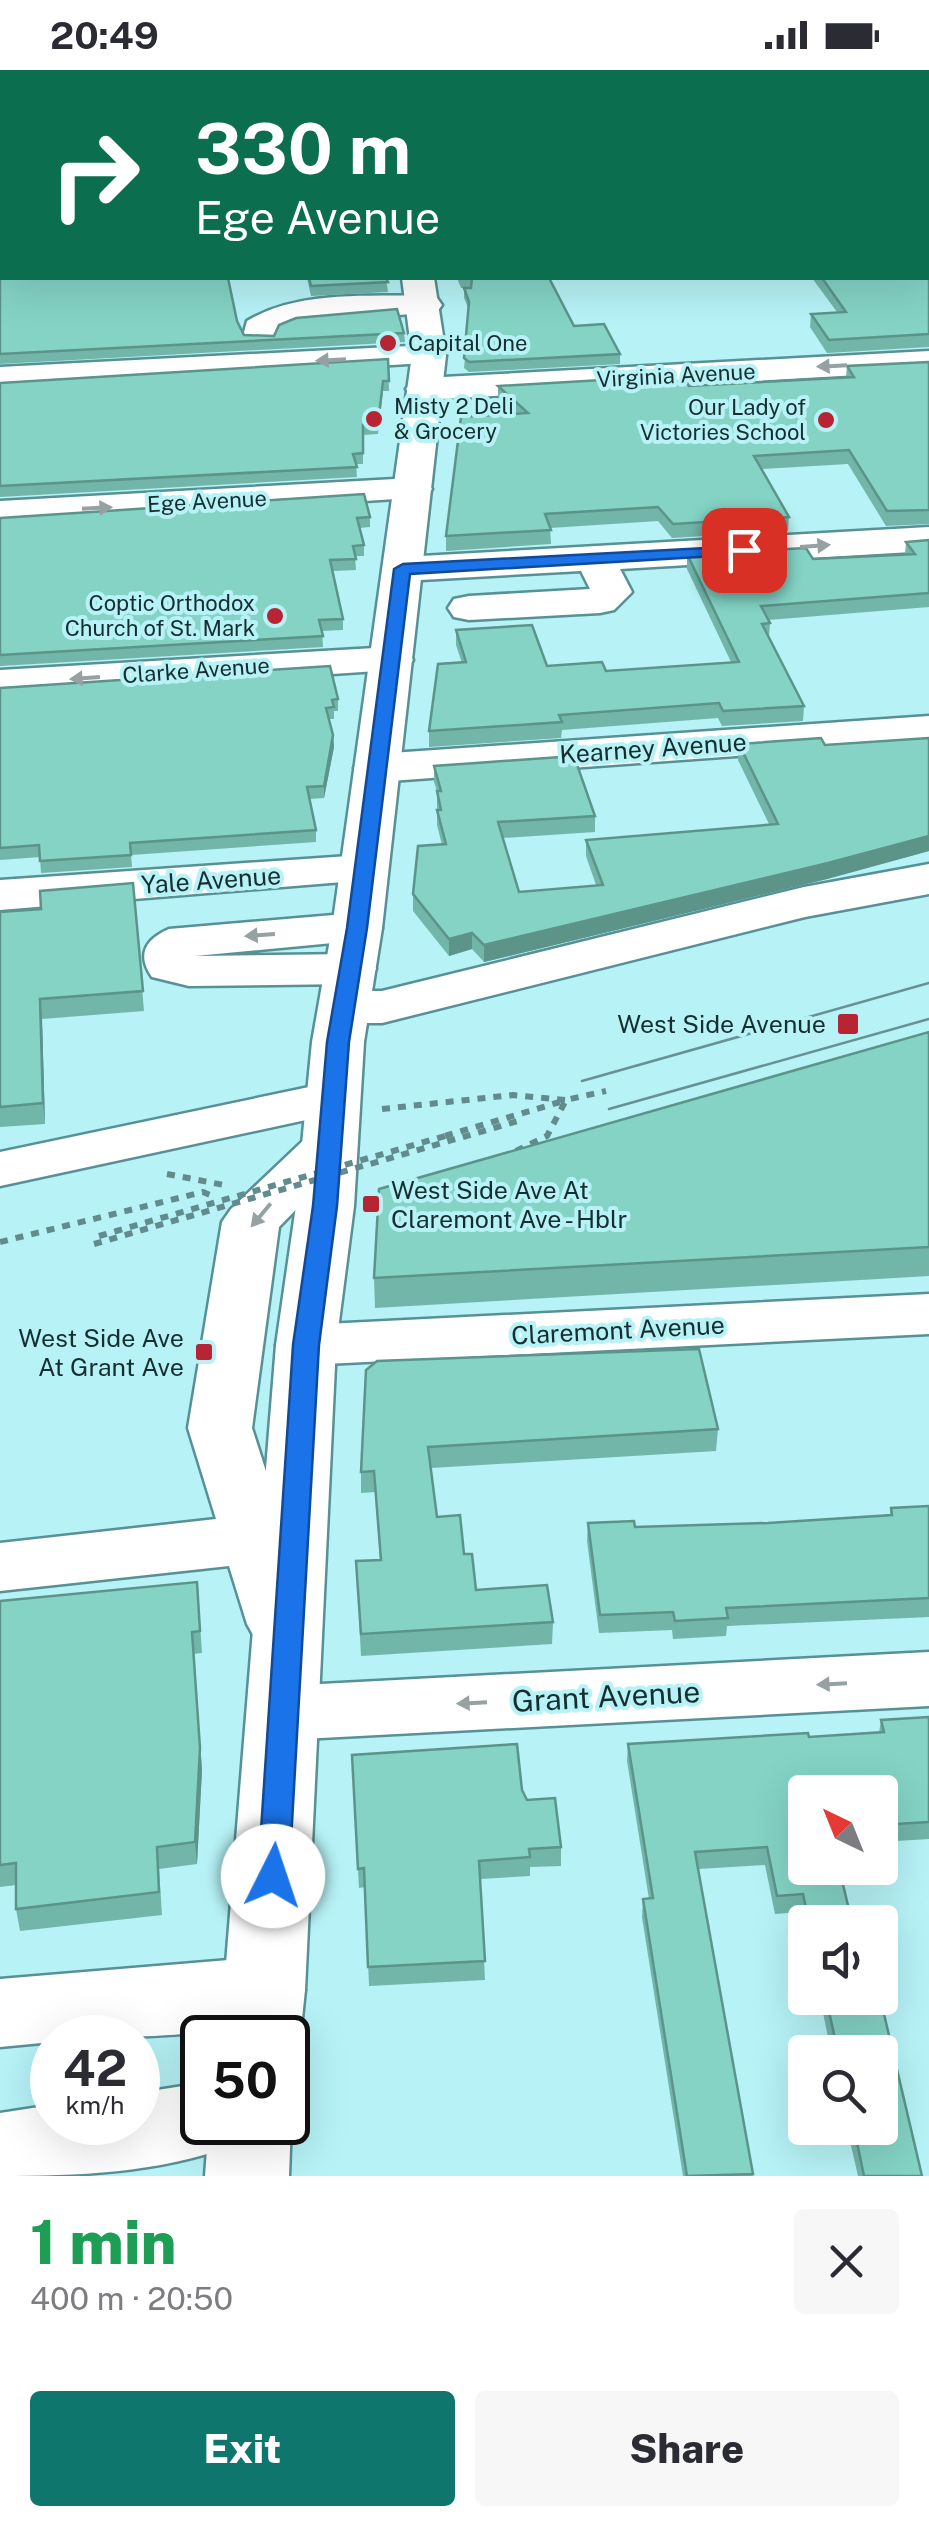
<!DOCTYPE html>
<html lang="en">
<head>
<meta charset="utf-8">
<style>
  :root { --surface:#fff; --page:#f7f7f7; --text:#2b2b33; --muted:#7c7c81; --accent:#0f766e }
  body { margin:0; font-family:"Public Sans",sans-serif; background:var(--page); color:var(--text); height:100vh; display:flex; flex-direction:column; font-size:38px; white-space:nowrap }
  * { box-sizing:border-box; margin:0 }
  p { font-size:32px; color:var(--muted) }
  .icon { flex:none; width:55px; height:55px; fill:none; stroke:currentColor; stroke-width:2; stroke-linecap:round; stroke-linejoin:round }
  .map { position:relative; height:2106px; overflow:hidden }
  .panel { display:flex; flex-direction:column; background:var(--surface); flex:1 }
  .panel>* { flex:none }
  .guide { position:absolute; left:0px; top:0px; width:930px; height:210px; box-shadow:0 10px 40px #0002; background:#0b6e4f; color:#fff; overflow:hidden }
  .needle { width:65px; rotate:317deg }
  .fabs { position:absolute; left:788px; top:1705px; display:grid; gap:20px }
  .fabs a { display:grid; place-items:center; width:110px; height:110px; border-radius:10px; background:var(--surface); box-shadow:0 10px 40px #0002; font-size:50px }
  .speed { position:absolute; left:30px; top:1945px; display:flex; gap:20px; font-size:50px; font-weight:700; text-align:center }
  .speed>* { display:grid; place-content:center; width:130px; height:130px; border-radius:50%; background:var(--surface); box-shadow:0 10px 40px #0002; line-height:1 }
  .speed small { font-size:25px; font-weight:400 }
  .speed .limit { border:5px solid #111; border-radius:15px; background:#fff; color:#111 }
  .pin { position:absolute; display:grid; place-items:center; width:85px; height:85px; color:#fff; margin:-42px; border-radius:20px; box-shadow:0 5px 15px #0006 }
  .me { position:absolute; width:110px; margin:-55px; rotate:4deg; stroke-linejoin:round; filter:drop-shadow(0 0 8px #0008) }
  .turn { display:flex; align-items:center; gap:35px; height:210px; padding:0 30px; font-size:45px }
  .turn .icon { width:130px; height:130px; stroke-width:2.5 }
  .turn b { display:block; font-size:70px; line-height:85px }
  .round { display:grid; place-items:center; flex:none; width:105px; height:105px; border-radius:10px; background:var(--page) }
  .overview { display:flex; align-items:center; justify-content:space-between; height:170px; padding:0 30px }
  h1 { font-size:60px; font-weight:800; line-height:75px; color:#1e9e55 }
  .primary-button { display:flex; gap:20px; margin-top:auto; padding:20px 30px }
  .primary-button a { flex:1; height:115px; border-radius:10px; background:var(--accent); color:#fff; font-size:40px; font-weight:800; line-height:115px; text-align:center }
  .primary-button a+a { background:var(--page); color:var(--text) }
  .status { display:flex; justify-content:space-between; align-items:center; height:70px; padding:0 50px; background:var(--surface); direction:ltr }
  .status svg { height:28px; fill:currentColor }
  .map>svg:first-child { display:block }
</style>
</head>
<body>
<div class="status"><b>20:49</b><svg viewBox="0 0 49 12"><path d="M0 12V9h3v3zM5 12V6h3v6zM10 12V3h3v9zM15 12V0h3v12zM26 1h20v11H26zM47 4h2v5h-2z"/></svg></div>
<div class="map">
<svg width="929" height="2106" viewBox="0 0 929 2106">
  <rect width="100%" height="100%" fill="#b6f2f6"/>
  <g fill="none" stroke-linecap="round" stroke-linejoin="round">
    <g stroke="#579195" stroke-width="5">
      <path id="minor" d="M571 0H655L570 2Z
        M0 9H2V25H0Z
        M0 85H2V103H0Z
        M0 181 2 182V201H0Z
        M425 225 437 228 442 235 437 242 297 253 276 262 272 273H248L243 266 247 251C298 220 367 227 425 225Z
        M429 275 441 278 446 285 441 292 0 319V297Z
        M929 281V301L424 330 412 326 406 319 412 312 424 308Z
        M413 408 426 411 432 419 426 427 0 455V431Z
        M929 457V481L620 499 632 522 614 540 600 543 469 550 454 547 448 538 454 529 469 526 590 519 581 501 403 511 389 508 383 499 389 490 403 487Z
        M392 577 407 581 413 590 407 599 0 626V600Z
        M929 646V672L377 712 361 708 354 698 361 688 377 684Z
        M363 785 380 789 387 799 380 809 0 840V810Z
        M929 794V824L805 847 382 953H346L328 948 320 937 328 926 346 921H382L804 817Z
        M357 843 375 847 382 858 375 869 195 886 351 884 369 888 376 899 369 910 351 914 189 916 152 907C136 884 146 869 169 859Z
        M333 1012 352 1016 360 1028 352 1040 0 1116V1082Z
        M329 1060 349 1065 357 1077 279 1157 252 1358 279 1442 311 1448 321 1465 311 1482 294 1487 315 1554 305 1572 281 1580 257 1572 247 1554 229 1496 0 1521V1473L216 1449 188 1358 222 1152 231 1139 309 1065Z
        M929 1224V1264L306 1295 284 1289 276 1275 284 1261 306 1255Z
        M929 1582V1636L283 1670 258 1662 248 1643 258 1624 283 1616Z
        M266 1887 294 1896 305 1920 294 1944C228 1967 123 1968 52 1968V1972L0 1977V1909Z
        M202 2013V2052H242L231 2076C159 2103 76 2106 0 2106V2043L52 2035V2052H138V2023Z"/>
    </g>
    <g stroke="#579195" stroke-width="5">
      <path id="major" d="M354 0H380V2H354Z
        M402 208H434L446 285 382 858 364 972 354 1136 336 1275 305 1920 300 1968 288 1993V1968H220L276 1275 296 1136 312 972 332 858 412 285Z
        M288 2045 291 2052 289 2106H205L209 2052H288Z"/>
    </g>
    <path stroke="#628b8e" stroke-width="6" stroke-dasharray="8 8" stroke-linecap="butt" d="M382 1039 513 1025 566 1030
      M445 1066 560 1032
      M516 1081 547 1066 566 1030 606 1021
      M167 1104 224 1115
      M0 1172 203 1122 215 1127"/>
    <use href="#minor" fill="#fff" fill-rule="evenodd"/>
    <use href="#major" fill="#fff" fill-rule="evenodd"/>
    <path stroke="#679194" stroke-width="2.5" d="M582 1011 929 913
      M609 1039 929 949"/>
    <path stroke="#628b8e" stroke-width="6" stroke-dasharray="8 8" stroke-linecap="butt" d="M99 1166 445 1066
      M94 1174 518 1051"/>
  </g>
  <path fill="#72b5a9" d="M929 114V277L827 283 810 257 811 244 837 242 812 208H928Z
    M0 195 237 251 244 265 274 266 404 263 405 272 0 294Z
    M307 208H386L388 222 311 226Z
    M457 208H549L574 256 620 284V294L469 302 464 298 469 240 464 228V218H471H461Z
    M388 289 389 321H383L378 364 363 365V394H356L357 407 0 427V313Z
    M929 292V454L886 456 848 394 761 399 789 447 788 461 672 468 658 451 550 458 551 474 446 481V466L514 344 498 330V316L639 314 689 316 846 307 847 296Z
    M370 447V457L359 458 364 475V486H355L356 500 333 501 343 549V560L322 561 323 577 0 596V448Z
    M929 470V537L768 550 770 553 769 567 804 636 803 651 722 656 718 648 562 660 561 668 429 677V661L462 593 456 575V560L547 596 606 601 731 592 687 499V484L813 489 905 484 906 472Z
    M0 618 338 629V641H334V649H329L333 665 334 677 324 728 310 729 316 760V772L131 785 132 797 41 803 40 787 0 790Z
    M929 668V781L827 809 484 892 472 879 449 886 413 841V824L442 775 437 755V721L434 712V696L595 746V762L503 768 519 822 596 815 586 786V770L769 754 738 690 739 674 825 675Z
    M133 813 144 941 42 949 45 1054 0 1057V842L41 839Z
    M929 962V1206L375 1238 374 1208Z
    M366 1300 718 1359 716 1381 431 1398 437 1447 464 1484 476 1520 553 1552 552 1574 361 1586 356 1491 380 1490 375 1422 361 1423V1402Z
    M929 1436V1547L727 1556 726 1566 673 1569 672 1560 599 1563 587 1471 588 1453 635 1457 768 1453 890 1445 891 1438Z
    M197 1512 202 1583 194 1584 202 1700 197 1794 159 1799 162 1845 20 1861 16 1839V1815L0 1817V1531Z
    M929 1647V1769L880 1772V1722H805L852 1852H805V1860L801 1842 775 1844 765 1795 698 1799 753 2106H683L642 1847 643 1829H649L627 1691 628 1674 879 1663 881 1650Z
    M352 1685 522 1720 527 1730 561 1777V1796L530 1797V1806L480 1809 485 1910 369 1916 365 1817 359 1818Z
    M820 1928H880L922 2106H858L847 2058H880V1982H831Z"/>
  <path fill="#5c948a" d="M333 665 334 677 324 728V716Z
    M929 766V781L827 809 484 892V875Z
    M472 863V879L449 886V869Z
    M40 929 42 949 45 1054 43 1033Z
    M192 1562 202 1700 197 1794 195 1772Z"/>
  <path fill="#84d3c5" stroke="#5c948a" stroke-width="2.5" d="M4 0H314V2H5Z
    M373 0H551L553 2H374Z
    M628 0H929V91L928 92V2H629Z
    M0 18 2 19V74L0 75Z
    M2 96V171L0 169V97Z
    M928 112 929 114V264L829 270 811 244 846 242 822 208H928Z
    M2 193V208H228L237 251 244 265 274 266 279 255 296 248 397 239 404 263 0 284V195Z
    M309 208H386L388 212 311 216Z
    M461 208H549L574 256 604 254 620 284 469 292 464 288 469 232 464 218H471L472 208 461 209Z
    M388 289 389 311H383L378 354 363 355V383L353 384 357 397 0 416V313Z
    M929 292V440L887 441 849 380 754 386 789 447 673 454 658 437 545 444 551 460 446 466 461 347 528 343 498 316 636 308 639 314 686 311 689 316 854 307 847 296Z
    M364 424 370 447 357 448 364 475 353 476 356 489 330 490 343 549 319 550 323 566 0 585V448Z
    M929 470V523L761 536 770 553 762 554 804 636 723 641 719 633 559 645 562 652 429 661 438 594 466 592 456 560 532 555 547 596 602 592 606 601 739 592 687 484 806 478 813 489 915 484 906 472Z
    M330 596 338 629 332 630 334 637 326 638 333 665 324 716 307 717 316 760 130 773 131 785 40 791 39 775 0 778V618Z
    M821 668 825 675 929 668V766L828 793 484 875 472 863 449 869 413 824 418 776 446 774 437 740H441L437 721H441L434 696 574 686 595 746 498 752 519 822 603 815 586 770 778 754 739 674Z
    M133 813 143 921 40 929 43 1033 0 1037V842L41 839 40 821Z
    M929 962V1177L374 1208 379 1119Z
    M699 1279 718 1359 428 1377 437 1447 460 1445 464 1484H472L476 1520 547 1515 553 1552 361 1564 356 1491 381 1490 374 1401 361 1402 366 1300 377 1291Z
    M929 1436V1528L726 1538 728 1548 675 1551 673 1542 600 1545 588 1453 634 1451 635 1457 768 1453 892 1445 891 1438Z
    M197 1512 200 1561 192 1562 200 1678 195 1772 157 1777 159 1822 16 1839V1793L0 1795V1531Z
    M929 1647V1752L880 1755V1722H805V1798H839L852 1852H809L803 1824 777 1826 767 1777 695 1782 753 2104 687 2106 643 1829 653 1828 628 1674 808 1663 809 1667 884 1662 881 1650Z
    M517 1674 522 1720 527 1730 555 1728 561 1777 529 1779 530 1787 479 1791 485 1891 368 1897 364 1798 358 1799 352 1685Z
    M880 1927 922 2106H864L854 2058H880V1982H838L826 1928Z"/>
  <defs><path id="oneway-solid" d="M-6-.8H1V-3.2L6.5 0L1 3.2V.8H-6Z" transform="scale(2.5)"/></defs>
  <g fill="#96a1a2">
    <use href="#oneway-solid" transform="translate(331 290) rotate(177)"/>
    <use href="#oneway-solid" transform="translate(832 296) rotate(177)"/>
    <use href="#oneway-solid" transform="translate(97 438) rotate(-3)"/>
    <use href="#oneway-solid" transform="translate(815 476) rotate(-4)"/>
    <use href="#oneway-solid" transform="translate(85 608) rotate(176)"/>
    <use href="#oneway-solid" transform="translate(260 865) rotate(176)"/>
    <use href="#oneway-solid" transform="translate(261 1145) rotate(130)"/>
    <use href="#oneway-solid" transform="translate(832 1614) rotate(177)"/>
    <use href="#oneway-solid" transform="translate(472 1633) rotate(177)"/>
  </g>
  <path fill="#1a73e8" stroke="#114b97" stroke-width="2.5" d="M744 476 749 477V484L410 504 367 858 349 972 337 1136 319 1275 289 1806 284 1815 273 1819 262 1815 258 1806 293 1275 313 1136 327 972 347 858 394 499 403 494Z"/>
  <g fill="#b72535" stroke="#b6f2f6" stroke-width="4">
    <circle cx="388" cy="273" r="10"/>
    <circle cx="374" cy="349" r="10"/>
    <circle cx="826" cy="350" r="10"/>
    <circle cx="275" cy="546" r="10"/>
    <rect x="836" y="942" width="24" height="24" rx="5"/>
    <rect x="361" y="1124" width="20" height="20" rx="5"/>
    <rect x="194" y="1272" width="20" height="20" rx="5"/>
  </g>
  <g text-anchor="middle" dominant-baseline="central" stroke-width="8" stroke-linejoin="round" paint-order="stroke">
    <g font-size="22" fill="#162e30" stroke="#b6f2f6" text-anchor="start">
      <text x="408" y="273">Capital One</text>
      <text x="394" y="336">Misty 2 Deli<tspan x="394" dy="25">&amp; Grocery</tspan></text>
      <text x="806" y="337" text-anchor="end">Our Lady of<tspan x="806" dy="25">Victories School</tspan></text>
      <text x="255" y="533" text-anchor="end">Coptic Orthodox<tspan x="255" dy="25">Church of St. Mark</tspan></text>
    </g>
    <g font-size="22" fill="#162e30" stroke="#b6f2f6">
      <text transform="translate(676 305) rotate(-3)">Virginia Avenue</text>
      <text transform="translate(207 431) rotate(-3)">Ege Avenue</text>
      <text transform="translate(196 600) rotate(-4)">Clarke Avenue</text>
    </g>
    <g font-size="25" fill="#162e30" stroke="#b6f2f6">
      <text transform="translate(653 678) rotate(-4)">Kearney Avenue</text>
      <text transform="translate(211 810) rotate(-4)">Yale Avenue</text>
      <text transform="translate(618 1260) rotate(-3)">Claremont Avenue</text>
    </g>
    <g font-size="25" fill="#162e30" stroke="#b6f2f6" text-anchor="end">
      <text x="826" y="954">West Side Avenue</text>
      <text x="391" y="1120" text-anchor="start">West Side Ave At<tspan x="391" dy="29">Claremont Ave - Hblr</tspan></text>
      <text x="184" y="1268">West Side Ave<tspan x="184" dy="29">At Grant Ave</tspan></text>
    </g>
    <g font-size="30" fill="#162e30" stroke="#b6f2f6">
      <text transform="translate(606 1626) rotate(-3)">Grant Avenue</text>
    </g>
  </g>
</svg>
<div class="fabs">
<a><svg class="needle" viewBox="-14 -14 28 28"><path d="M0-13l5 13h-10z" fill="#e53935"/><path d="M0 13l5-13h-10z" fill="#7c7c81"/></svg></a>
<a><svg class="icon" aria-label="sound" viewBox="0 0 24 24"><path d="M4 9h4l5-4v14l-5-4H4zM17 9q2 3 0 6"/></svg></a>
<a><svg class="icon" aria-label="search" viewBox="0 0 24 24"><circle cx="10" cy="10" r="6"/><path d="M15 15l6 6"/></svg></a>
</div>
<div class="speed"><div>42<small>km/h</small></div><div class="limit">50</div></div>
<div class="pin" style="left:744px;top:480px;background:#d93025"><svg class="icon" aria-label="arrive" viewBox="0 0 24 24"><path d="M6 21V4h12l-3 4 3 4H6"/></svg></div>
<svg class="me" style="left:273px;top:1806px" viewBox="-20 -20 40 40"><circle r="19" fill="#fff"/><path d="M0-13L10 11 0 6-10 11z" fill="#1a73e8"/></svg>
<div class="guide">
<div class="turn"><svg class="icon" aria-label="right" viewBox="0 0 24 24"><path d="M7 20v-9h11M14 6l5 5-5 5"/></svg><div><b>330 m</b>Ege Avenue</div></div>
</div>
</div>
<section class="panel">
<div class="overview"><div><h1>1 min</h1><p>400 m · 20:50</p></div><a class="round"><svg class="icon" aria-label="close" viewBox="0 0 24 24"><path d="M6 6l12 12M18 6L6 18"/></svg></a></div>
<div class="primary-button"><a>Exit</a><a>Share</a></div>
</section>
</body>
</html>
